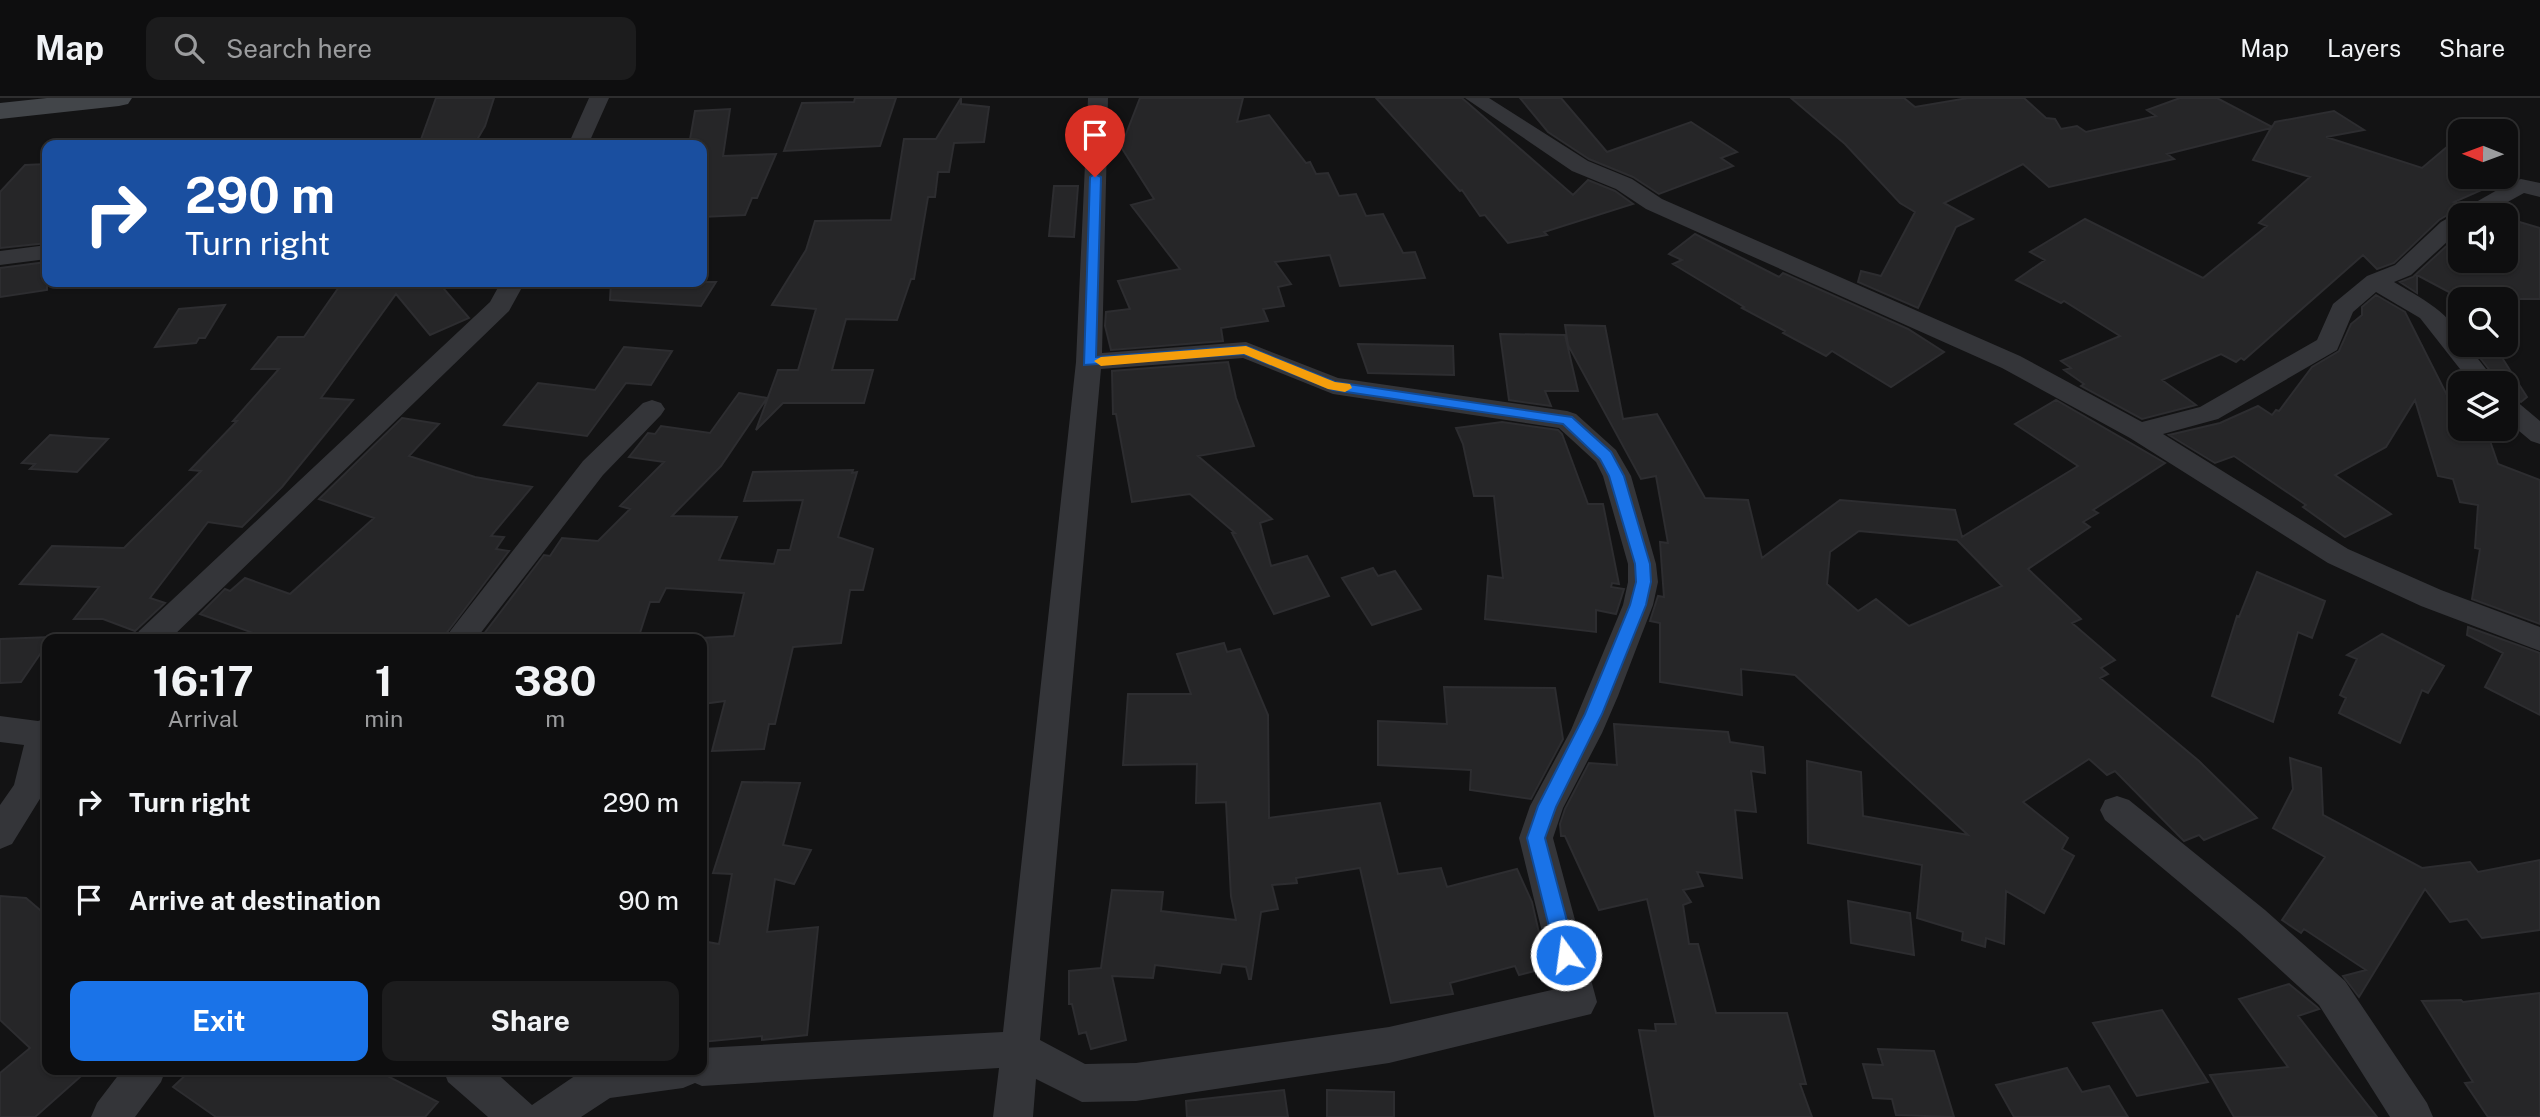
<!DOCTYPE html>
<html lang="en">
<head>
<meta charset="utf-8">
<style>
  :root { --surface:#0e0e0f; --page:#1c1c1d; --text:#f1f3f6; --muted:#9b9c9e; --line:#2e2e2f; --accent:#1a73e8 }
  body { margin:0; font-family:"Public Sans",sans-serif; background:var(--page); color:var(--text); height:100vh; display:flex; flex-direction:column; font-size:26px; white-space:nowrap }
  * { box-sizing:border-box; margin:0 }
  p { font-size:23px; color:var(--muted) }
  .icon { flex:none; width:38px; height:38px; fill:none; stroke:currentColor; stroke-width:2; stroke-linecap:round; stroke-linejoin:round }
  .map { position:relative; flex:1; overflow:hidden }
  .drawer { position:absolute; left:42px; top:536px; width:665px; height:441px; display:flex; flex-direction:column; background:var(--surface); border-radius:14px; box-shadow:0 2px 5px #0004,0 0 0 2px var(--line) }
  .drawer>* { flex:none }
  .banner { position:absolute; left:42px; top:42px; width:665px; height:147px; border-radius:14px; box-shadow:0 2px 5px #0004,0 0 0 2px var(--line); background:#1a4fa0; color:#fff; overflow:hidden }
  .needle { width:46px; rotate:271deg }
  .controls { position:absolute; left:2448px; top:21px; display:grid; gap:14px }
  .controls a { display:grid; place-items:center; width:70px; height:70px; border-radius:14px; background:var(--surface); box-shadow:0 2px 5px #0004,0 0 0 2px var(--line); font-size:35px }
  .pin { position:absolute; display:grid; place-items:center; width:60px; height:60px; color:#fff; margin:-72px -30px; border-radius:50% 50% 50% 0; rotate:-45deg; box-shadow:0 0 7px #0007 }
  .pin .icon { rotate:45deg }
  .me { position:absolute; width:77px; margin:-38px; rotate:346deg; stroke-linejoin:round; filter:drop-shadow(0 0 5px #0008) }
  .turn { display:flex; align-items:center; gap:24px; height:147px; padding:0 28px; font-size:32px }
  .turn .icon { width:91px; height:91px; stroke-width:2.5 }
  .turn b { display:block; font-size:49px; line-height:60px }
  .eta { display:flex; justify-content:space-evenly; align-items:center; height:119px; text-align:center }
  .eta b { font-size:42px; font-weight:700; line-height:49px }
  .button { display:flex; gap:14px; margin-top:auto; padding:14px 28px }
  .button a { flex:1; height:80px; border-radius:14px; background:var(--accent); color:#fff; font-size:28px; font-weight:700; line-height:80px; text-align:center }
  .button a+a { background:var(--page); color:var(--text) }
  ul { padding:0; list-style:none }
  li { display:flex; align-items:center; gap:21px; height:98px; padding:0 28px }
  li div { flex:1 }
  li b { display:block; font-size:26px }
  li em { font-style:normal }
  header { display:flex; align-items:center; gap:42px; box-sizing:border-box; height:98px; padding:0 35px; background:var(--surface); border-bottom:2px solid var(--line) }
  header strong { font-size:33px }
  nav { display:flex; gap:38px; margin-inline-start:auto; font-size:24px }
  .search { width:490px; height:63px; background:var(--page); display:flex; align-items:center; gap:18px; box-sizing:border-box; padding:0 24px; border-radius:14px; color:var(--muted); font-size:26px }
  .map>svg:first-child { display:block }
</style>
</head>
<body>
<header>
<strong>Map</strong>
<div class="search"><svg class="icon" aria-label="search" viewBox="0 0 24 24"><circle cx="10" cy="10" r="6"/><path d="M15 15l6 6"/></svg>Search here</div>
<nav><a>Map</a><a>Layers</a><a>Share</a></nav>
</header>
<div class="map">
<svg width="2540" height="1019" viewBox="0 0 2540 1019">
  <rect width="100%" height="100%" fill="#131314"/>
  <path fill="#262628" stroke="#2d2d30" stroke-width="2" fill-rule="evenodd" d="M436 0H494L485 28 474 47H419Z
    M855 0H896L880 48 784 53 802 5 854 4Z
    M961 0V6L989 9 984 44 954 45 949 74H938L935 99H928L914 181H911L897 222 846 221 832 272H873L864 305H783L756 332 778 272H798L816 211 772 207 806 152 815 123 891 122 904 41H936Z
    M1140 0H1243L1237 24 1269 17 1306 65 1310 64 1316 76 1328 75 1339 98 1356 96 1366 118 1383 116 1403 155 1415 154 1425 180 1340 188 1330 157 1275 164 1291 186 1278 189 1284 208 1263 211 1268 223 1221 230 1223 243 1111 252 1105 228 1106 214 1130 211 1118 183 1180 171 1131 107 1154 101 1121 49Z
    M1376 0H1462L1573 97 1588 82 1615 93 1633 106 1544 134 1547 137 1508 145 1485 117 1480 118 1462 92 1460 93Z
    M1520 0H1561L1607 54 1691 24 1737 54 1721 60 1733 68 1659 96 1633 79 1589 61 1548 34Z
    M1791 0H1904L1915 9 1968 0H2024L2046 20 2055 21 2061 31 2077 28 2086 34 2156 18 2147 12 2180 0H2217L2272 29 2275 24 2334 13 2364 32 2326 39 2422 70 2460 38V79H2511L2454 104 2464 107 2439 122 2394 165 2377 171 2363 157 2244 262 2241 260 2236 264 2221 256 2162 282 2196 307 2142 321 2081 288 2084 286 2064 272 2071 270 2061 263 2120 238 2064 203 2061 205 2016 182 2045 162 2030 154 2085 121 2203 180 2267 128 2259 125 2310 79 2253 62 2271 30 2167 56 2174 61 2049 89 2023 66 1944 105 1973 121 1956 129 1918 210 1858 184 1861 173 1881 178 1915 114 1900 105 1845 46Z
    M730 11 723 58 776 56 757 100H752L745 117 702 119V47H689L695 13Z
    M47 66V145L0 150V94L25 67Z
    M1054 88H1078L1074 139 1049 138Z
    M2506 120 2540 130V201H2462L2417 177V195L2400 184 2413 179 2453 142 2460 146V163H2506Z
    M1695 136 1779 179 1783 175 1908 231 1944 254 1891 289 1832 253 1826 258 1783 235 1785 233 1742 210 1744 209 1673 166 1682 162 1669 156Z
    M47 164V192L0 199V170Z
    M428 184H438L469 220 430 237 396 196 321 300 353 302 282 389 242 429 208 424 150 500 165 505 135 533 103 521H74L99 489 20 486 52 448 124 450 201 373 190 372 237 323H233L279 271H252L278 239H304L339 189 426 188Z
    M611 184H716L701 208 610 202Z
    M2376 197 2405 214 2460 323V331L2488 337 2498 366 2540 382V526L2472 501 2480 451 2475 450 2478 407 2460 404 2453 381 2438 378 2415 302 2386 349 2335 377 2391 416 2345 439 2303 409 2306 407 2234 358 2215 365 2169 337 2220 325 2258 308 2272 317 2276 312 2279 313 2312 269 2339 253 2351 226 2362 217V209Z
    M225 207 205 240H199L196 245 155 249 179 211Z
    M1565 227 1605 228 1623 321 1657 316 1705 400 1748 402 1762 460 1840 402 1955 412 1962 439 2078 368 2015 326 2056 302 2165 365 2093 412 2098 415 2083 424 2090 429 2028 471 2081 521 2072 525 2115 562 2101 570 2108 576 2100 580 2199 663 2257 720 2204 742 2199 737 2184 743 2115 673 2107 677 2089 661 2023 704 2068 740 2062 751 2074 758 2044 815 2006 793 2004 846 1986 840 1985 849 1962 842 1963 834 1917 820 1922 767 1808 745 1807 663 1861 674 1863 718 1968 737 1795 577 1741 571 1742 597 1660 584V525L1650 523 1658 498 1664 499 1660 444 1668 445 1656 378 1641 381 1568 247ZM1859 433 1957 442 2002 488 1909 528 1876 501 1858 513 1827 486 1830 454Z
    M1500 236 1565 237 1578 293H1545L1551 308 1509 302Z
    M1358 246 1453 248 1454 277 1368 275Z
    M2470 247H2494L2527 299 2521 304 2516 300 2506 290V285L2499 284Z
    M624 249 672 253 651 287 626 285 587 338 504 327 538 285 595 292Z
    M1228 264 1236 300 1254 348 1198 358 1272 421 1260 425 1271 468 1307 458 1329 498 1274 516 1232 435H1235L1190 396 1132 404 1116 316H1113L1112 273Z
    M739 295 767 300 721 368 672 418 737 419 719 462 774 466 778 452H790L803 402 744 403 753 374 853 372 852 375 857 374 838 439 873 451 863 492H850L841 545 793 549 775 626H769L764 651 712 653 725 603 702 606V540L734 538 744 495 666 490 659 504H650L638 541H480L544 457 550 458 562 440 598 443 630 411 620 408 664 364 629 359 648 335 655 336 661 328 710 335Z
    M402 320 439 326 409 358 475 379 532 389 491 438 504 439 496 451 509 453 442 541H270L200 516 225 491 230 493 245 480 290 496 374 420 319 401Z
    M1502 324 1558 332 1562 336 1588 406H1603L1619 486 1612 485 1611 489 1624 491 1616 516 1596 512V534L1485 521 1488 478 1503 480 1494 398H1474L1463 346 1456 330Z
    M50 337 90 340 108 341 77 374 30 371 35 366 22 365Z
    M1373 470 1378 478 1395 473 1421 511 1372 527 1342 480Z
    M2257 474 2325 503 2312 540 2298 534 2273 624 2212 598 2237 518 2239 519Z
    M2468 529 2540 555V617L2485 589 2503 555 2467 537Z
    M2382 536 2444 568 2428 595 2422 592 2400 645 2339 615 2346 600 2340 597 2357 561 2347 557Z
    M52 539 47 541V546L21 584 0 585V541Z
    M1224 545 1227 554 1240 551 1268 617 1269 720 1380 705 1398 776 1441 770 1447 789 1517 771 1532 804 1547 870 1519 877 1515 868 1450 885 1453 896 1391 905 1360 770 1296 780 1297 785 1272 787 1278 811 1261 814 1251 881H1249L1246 869 1222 866 1220 875 1155 867 1153 880 1112 878 1126 942 1091 951 1086 934 1079 936 1072 906H1069V873L1101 870 1112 792 1163 794 1161 813 1236 822 1231 798 1226 704 1196 705 1197 666 1123 667 1128 596H1191L1177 556Z
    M1444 589 1555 590 1563 641 1531 701 1470 692 1471 672 1378 667V623L1447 626Z
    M1614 626 1728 634 1730 644 1763 649 1765 675 1751 673 1756 714 1735 712 1742 780 1697 774 1703 788 1683 792 1691 804 1683 807 1689 846H1698L1716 915H1787L1806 986H1800L1812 1019H1655L1639 932 1656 933 1655 926H1676L1647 801 1599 812 1565 738H1561L1560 726 1565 711 1589 665 1617 667Z
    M2290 660 2321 670 2323 717 2422 770 2470 764 2478 774 2540 762V832L2482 840 2467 821 2450 824 2425 791 2359 899 2343 878 2366 872 2304 831 2301 835 2282 822 2325 759 2273 730 2293 691Z
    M742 684 800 685 783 747 811 752 794 786 775 781 767 834 818 829 807 937 762 942V938L702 944V843L719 846 732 776 713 775Z
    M0 798 26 800 47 818V971H89L35 1019H0V975L30 950 0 922Z
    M1848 803 1910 815 1914 857 1851 845Z
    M2289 886 2317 909 2319 911 2298 918 2377 1019H2234L2210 977 2288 969 2239 901Z
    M2540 895V1019H2488L2465 985 2473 984 2422 903 2461 902 2463 904Z
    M2162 912 2208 984 2137 998 2093 925Z
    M1878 951 1934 953 1954 1019 1896 1017 1892 1001 1873 1000 1863 966 1883 967Z
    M2067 970 2082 994 2109 988 2128 1019H2014L1996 987Z
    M192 971H374L438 1004 425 1019H216L173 989Z
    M1284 992 1288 1019H1187L1186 1003Z
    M1327 992 1394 994V1019H1327Z"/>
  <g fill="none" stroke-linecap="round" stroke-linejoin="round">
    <path fill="#343539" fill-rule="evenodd" d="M589 0H609L588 47H568Z
      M1088 0H1108L1102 255 1246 244 1338 280 1567 313 1576 316 1616 352 1631 378 1656 466 1658 484 1653 507 1618 598 1602 635 1563 710 1553 740 1597 904 1591 916 1389 965 1136 1003 1082 1004 1036 981 1033 1019H993L999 970 702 988 695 985 683 990 610 1000 581 1019H488L448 984 443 971H492L532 1007 585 971H702V950L1003 934 1076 264ZM1243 260 1333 296 1559 330 1596 364 1603 378 1628 466V484L1623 507 1571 632 1530 708 1519 740 1556 891 1389 929 1136 965 1085 966 1040 942 1101 271Z
      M1465 0H1489L1588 63 1632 81 1662 101 2020 258 2142 324 2200 309 2317 242 2333 206 2367 178 2395 167 2441 124 2513 83 2521 81 2540 85V99L2524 95 2484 117H2460V132L2411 177 2394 184C2415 197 2460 218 2460 247H2467L2497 285H2471L2420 220 2376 194 2353 214 2337 252 2218 321 2163 336 2348 451 2441 492 2540 529V553L2421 508 2328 465 2130 340 2002 270 1646 111 1616 91 1572 73Z
      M47 147V161L0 167V153Z
      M501 184H525L509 213 170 541H135L139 533 490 204Z
      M2506 299 2515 302 2540 323V346L2531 343 2506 322Z
      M652 302 661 305 665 311 661 317 603 377 476 541H444L583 363 643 305Z
      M0 618 38 623 47 620 46 691 12 746 0 751V707L14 687 24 647 0 644Z
      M2117 698 2129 702 2265 812 2345 883 2427 1005 2433 1019H2390L2319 907 2239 834 2105 722 2100 712 2105 702Z
      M123 971H166L161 984 135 1019H91L97 1005Z"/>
    <path fill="#424549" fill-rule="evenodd" d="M47 0H132L128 6 119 8 0 21V5Z"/>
  </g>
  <path fill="#1a73e8" stroke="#114b97" stroke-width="2" d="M1095 76 1101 79 1096 259 1246 248 1335 284 1572 319 1611 354 1624 378 1650 466 1651 484 1646 507 1602 616 1556 709 1545 740 1576 857 1573 863 1566 866 1559 863 1556 857 1527 740 1538 708 1585 616 1630 507 1636 484 1635 466 1609 378 1600 361 1563 326 1333 292 1244 256 1084 267 1090 79Z"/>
  <path fill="#f59e0b" d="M1246 248 1335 284 1350 286 1352 290 1345 294 1328 291 1244 256 1101 268 1094 263 1101 259Z"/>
</svg>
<div class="controls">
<a><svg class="needle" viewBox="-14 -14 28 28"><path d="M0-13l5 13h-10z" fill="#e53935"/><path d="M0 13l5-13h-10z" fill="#9b9c9e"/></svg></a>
<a><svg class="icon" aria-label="sound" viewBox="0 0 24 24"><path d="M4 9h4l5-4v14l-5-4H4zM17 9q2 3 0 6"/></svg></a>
<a><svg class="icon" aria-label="search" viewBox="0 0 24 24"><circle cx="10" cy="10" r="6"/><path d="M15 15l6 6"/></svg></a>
<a><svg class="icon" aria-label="layers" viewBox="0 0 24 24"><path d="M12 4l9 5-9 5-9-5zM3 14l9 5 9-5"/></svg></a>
</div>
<div class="pin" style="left:1095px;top:79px;background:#d93025"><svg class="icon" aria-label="arrive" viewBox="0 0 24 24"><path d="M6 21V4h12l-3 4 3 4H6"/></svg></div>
<svg class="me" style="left:1566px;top:857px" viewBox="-20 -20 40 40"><circle r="17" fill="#1a73e8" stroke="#fff" stroke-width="3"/><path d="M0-11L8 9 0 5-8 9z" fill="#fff"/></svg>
<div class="banner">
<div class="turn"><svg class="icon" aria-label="right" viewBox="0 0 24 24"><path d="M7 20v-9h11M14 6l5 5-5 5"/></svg><div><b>290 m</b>Turn right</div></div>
</div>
<section class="drawer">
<div class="eta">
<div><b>16:17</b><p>Arrival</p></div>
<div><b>1</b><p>min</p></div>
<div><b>380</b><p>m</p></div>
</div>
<ul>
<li><svg class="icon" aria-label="right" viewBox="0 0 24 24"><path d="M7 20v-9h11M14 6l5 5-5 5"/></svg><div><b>Turn right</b></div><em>290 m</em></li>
<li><svg class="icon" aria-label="arrive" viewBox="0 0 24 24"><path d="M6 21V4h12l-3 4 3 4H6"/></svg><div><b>Arrive at destination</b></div><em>90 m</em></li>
</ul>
<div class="button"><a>Exit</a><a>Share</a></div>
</section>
</div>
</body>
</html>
